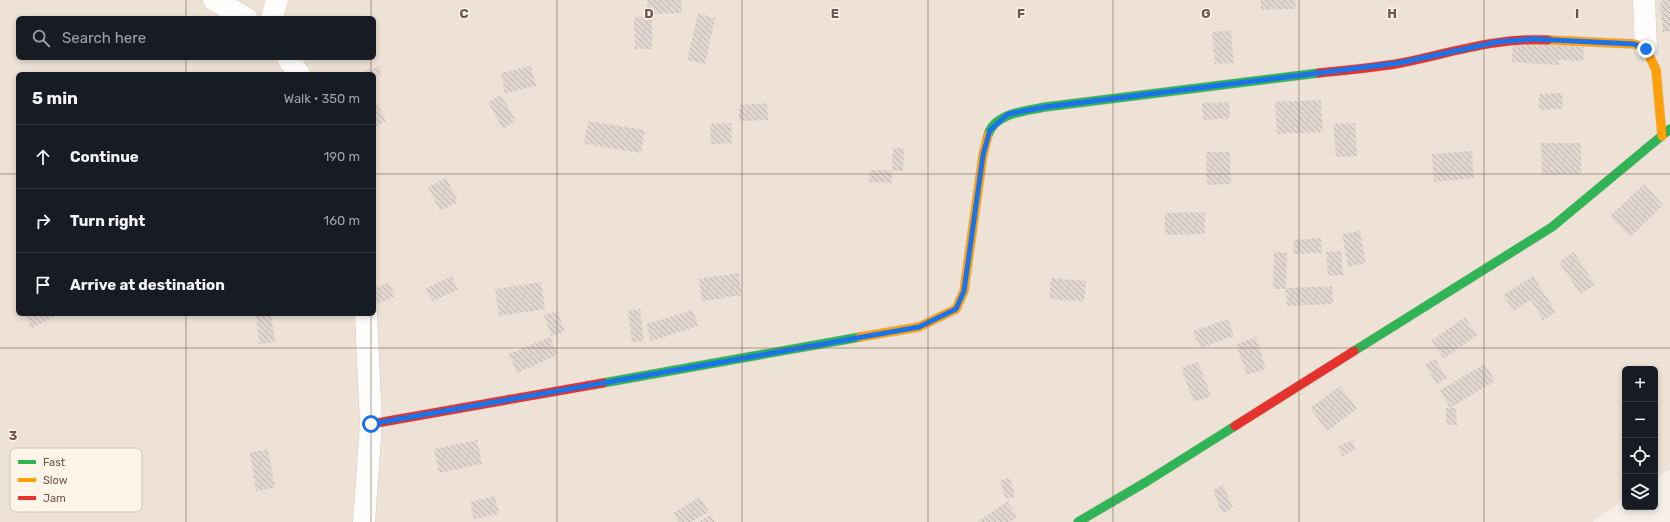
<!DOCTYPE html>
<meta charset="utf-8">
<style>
body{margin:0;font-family:Rubik,sans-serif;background:#20242c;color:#f1f3f6}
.controls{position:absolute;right:12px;bottom:12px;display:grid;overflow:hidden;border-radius:6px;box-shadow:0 2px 6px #0003}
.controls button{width:36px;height:36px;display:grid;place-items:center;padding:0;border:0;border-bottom:1px solid #363941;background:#171b24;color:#f1f3f6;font:20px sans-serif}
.stop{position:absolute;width:12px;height:12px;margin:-9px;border:3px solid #1a73e8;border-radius:50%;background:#fff}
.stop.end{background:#1a73e8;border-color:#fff;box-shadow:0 1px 4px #0008}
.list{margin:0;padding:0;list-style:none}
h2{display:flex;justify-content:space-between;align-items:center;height:52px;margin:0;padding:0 16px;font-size:17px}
h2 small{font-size:13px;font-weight:400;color:#9ea1a6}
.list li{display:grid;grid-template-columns:26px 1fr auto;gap:12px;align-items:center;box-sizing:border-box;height:64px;padding:0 16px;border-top:1px solid #363941}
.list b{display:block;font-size:15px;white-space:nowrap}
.list em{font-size:13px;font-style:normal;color:#9ea1a6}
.icon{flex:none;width:22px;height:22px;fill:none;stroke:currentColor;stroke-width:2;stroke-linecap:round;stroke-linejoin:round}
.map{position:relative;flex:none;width:1670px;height:522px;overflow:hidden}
.search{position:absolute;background:#171b24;box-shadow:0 2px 6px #0003;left:16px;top:16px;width:360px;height:44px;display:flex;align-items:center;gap:10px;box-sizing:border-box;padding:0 14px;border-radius:6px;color:#9ea1a6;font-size:15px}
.panel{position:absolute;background:#171b24;box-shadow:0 2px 6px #0003;left:16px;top:72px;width:360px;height:244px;border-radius:6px}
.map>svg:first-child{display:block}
</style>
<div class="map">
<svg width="1670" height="522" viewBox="0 0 1670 522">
<defs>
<pattern id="building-back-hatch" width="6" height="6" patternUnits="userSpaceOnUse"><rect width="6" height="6" fill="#e1d7d0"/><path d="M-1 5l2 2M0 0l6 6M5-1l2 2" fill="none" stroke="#bbb1ab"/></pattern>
</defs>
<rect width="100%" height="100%" fill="#f5efe8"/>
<!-- residential -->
<path fill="#eee1d5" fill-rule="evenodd" d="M0,0H1670V469L1655,479V369H1625V499L1592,522H0ZM18,18H374V58H18ZM18,74H374V314H18Z"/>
<!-- building -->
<g fill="url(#building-back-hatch)">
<path d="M647,0H681L682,13L648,14Z"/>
<path d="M1261,0H1295L1296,9L1261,10Z"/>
<path d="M1670,0V31L1663,32L1660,1Z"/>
<path d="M698,14L715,18L705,64L687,60Z"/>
<path d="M652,16V49H635L634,17Z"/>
<path d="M1231,30L1234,63L1215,64L1212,32Z"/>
<path d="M1513,43L1584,47L1583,61L1559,60V65L1512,62Z"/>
<path d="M379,66L382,74L374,78V74H363L362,72Z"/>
<path d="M531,66L536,86L505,93L501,73Z"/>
<path d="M1562,93L1563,109L1539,110V94Z"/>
<path d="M501,95L516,121L503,129L488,102Z"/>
<path d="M374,98L386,121L374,127Z"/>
<path d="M1321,100L1323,132L1277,134L1275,102Z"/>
<path d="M1229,102L1230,118L1203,120L1202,103Z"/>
<path d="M767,103L768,120L739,121V105Z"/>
<path d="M588,121L645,130L641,153L584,144Z"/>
<path d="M731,123L732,143L711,144L710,124Z"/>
<path d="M1355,123L1357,156L1336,157L1333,124Z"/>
<path d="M1541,143H1581V174L1542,175Z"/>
<path d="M893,148H904L903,171L892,170Z"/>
<path d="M1472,151L1474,178L1434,182L1432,154Z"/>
<path d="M1206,152H1230L1231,184L1207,185Z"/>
<path d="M870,170L892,171V183L869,182Z"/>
<path d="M446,178L458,202L440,211L428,187Z"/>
<path d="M1644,184L1663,205L1630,237L1610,216Z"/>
<path d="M1205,212V234L1165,235V213Z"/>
<path d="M1360,231L1366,263L1348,267L1342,234Z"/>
<path d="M1321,238L1322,253L1294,254L1293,240Z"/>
<path d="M1341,251L1343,275L1328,276L1326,252Z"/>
<path d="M1274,252L1287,253L1286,289H1273Z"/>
<path d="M1574,252L1595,285L1580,294L1559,262Z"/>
<path d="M738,273L742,295L702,301L699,279Z"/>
<path d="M452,276L458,290L432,301L426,288Z"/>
<path d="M1533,276L1556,312L1543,320L1531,300L1514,311L1503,295Z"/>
<path d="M1051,278L1086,281L1084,301L1049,299Z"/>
<path d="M389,282L395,296L375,305L374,289Z"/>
<path d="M541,282L545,309L499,316L495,289Z"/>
<path d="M1332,286L1333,304L1287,306L1286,288Z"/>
<path d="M640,309L644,341L632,342L628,311Z"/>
<path d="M693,310L698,326L651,341L646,324Z"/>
<path d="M558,311L565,332L551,336L544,315Z"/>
<path d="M25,314H60L32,328Z"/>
<path d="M256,314H271L275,342L259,344Z"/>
<path d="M1465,317L1477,335L1444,359L1431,341Z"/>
<path d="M1228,319L1234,336L1200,348L1193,331Z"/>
<path d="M550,337L558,355L517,373L509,354Z"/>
<path d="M1256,337L1266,369L1247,375L1236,344Z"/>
<path d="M1435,359L1447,378L1437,384L1425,365Z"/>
<path d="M1198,362L1211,396L1194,402L1181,368Z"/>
<path d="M1485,364L1495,381L1450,408L1440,390Z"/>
<path d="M1340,386L1357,409L1327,431L1310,408Z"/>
<path d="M1446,408H1456L1457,425H1446Z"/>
<path d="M477,440L482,464L439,473L434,449Z"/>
<path d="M1352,440L1356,449L1343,456L1338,447Z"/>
<path d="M268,450L275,488L256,491L250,452Z"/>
<path d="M1010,478L1015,497L1006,499L1000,480Z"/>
<path d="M1223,485L1233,508L1222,513L1213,490Z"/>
<path d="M495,496L499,514L474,519L470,502Z"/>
<path d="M700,497L709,512L691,522H678L673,513Z"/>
<path d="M1007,502L1018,517L1009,522H977Z"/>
<path d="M710,515L715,522H699Z"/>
</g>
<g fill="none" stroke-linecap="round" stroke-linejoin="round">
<!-- street casing -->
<g stroke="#d4ccc6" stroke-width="23">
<g id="street">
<path d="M214,0L246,18"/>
<path d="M1644,0L1646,49"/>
<path d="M272,18L277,0"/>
<path d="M288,58L299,74"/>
<path d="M364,522L371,424L366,314"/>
</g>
</g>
<!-- fast casing -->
<g stroke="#d4cbc4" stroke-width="10">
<g id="fast">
<path d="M988,135C994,113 1026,111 1045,107L1319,73"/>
<path d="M1354,351L1552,227L1670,129"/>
<path d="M603,383L860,337"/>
<path d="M1078,522L1146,482L1235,426"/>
</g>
</g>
<!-- slow casing -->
<g stroke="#d4cbc4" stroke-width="10">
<g id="slow">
<path d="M1548,40L1635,44L1646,49L1656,70L1662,136"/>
<path d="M860,337L919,327L956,309L964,291L983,155L988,135"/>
</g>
</g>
<!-- jam casing -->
<g stroke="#d4cbc4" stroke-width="10">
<g id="jam">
<path d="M1319,73C1346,70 1374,68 1401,63C1450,53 1498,37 1548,40"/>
<path d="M371,424L603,383"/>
<path d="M1235,426L1354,351"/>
</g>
</g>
<!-- street -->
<use href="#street" stroke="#fefdfc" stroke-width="22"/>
<!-- fast -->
<use href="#fast" stroke="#30b455" stroke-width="9"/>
<!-- slow -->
<use href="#slow" stroke="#ff9f0a" stroke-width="9"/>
<!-- jam -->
<use href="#jam" stroke="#e5322d" stroke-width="9"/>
</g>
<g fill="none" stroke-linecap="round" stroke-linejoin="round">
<!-- route -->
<path stroke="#1a73e8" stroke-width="5" d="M371,424L919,327L956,309L964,291L983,155L990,130L1008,114L1045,107L1399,63L1497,42L1533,39L1634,44L1646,49"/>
</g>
<!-- grid -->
<path fill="none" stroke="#71564a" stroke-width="1" stroke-opacity="0.55" d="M186,0V18M371,0V18M557,0V522M742,0V522M928,0V522M1113,0V522M1299,0V522M1484,0V522M186,58V74M371,58V74M0,174H18M374,174H1670M186,314V522M371,314V522M0,348H1670"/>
<!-- legend -->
<rect x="10" y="448" width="132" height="64" rx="6" fill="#fef4e8" stroke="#d4c5b9" stroke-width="1"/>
<rect x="18" y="460" width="18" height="4" fill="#30b455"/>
<rect x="18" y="478" width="18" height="4" fill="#ff9f0a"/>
<rect x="18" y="496" width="18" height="4" fill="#e5322d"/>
<g font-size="11" fill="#71564a">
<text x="43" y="466">Fast</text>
<text x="43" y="484">Slow</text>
<text x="43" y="502">Jam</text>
</g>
<g font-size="13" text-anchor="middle" font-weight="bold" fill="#71564a" stroke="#fef4e8" stroke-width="3" stroke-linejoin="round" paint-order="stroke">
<text x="464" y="18">C</text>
<text x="649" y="18">D</text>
<text x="835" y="18">E</text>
<text x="1021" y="18">F</text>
<text x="1206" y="18">G</text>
<text x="1392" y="18">H</text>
<text x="1577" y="18">I</text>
<text x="13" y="440">3</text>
</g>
</svg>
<div class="controls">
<button>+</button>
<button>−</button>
<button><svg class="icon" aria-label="locate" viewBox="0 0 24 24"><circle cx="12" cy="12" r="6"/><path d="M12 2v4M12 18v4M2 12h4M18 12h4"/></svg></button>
<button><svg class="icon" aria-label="layers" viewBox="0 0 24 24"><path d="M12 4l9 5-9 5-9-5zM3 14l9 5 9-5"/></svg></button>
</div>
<div class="stop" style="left:371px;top:424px"></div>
<div class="stop end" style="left:1646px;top:49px"></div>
<div class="search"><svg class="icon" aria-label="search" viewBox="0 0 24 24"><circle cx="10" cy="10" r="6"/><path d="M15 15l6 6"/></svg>Search here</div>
<section class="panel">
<h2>5 min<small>Walk · 350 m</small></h2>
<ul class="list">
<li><svg class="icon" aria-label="ahead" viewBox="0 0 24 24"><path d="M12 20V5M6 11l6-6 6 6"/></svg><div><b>Continue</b></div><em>190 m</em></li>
<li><svg class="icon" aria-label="right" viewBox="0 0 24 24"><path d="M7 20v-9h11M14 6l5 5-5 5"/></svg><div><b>Turn right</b></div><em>160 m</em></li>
<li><svg class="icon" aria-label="arrive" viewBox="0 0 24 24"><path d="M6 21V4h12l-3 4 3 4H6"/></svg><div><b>Arrive at destination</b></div></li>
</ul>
</section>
</div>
